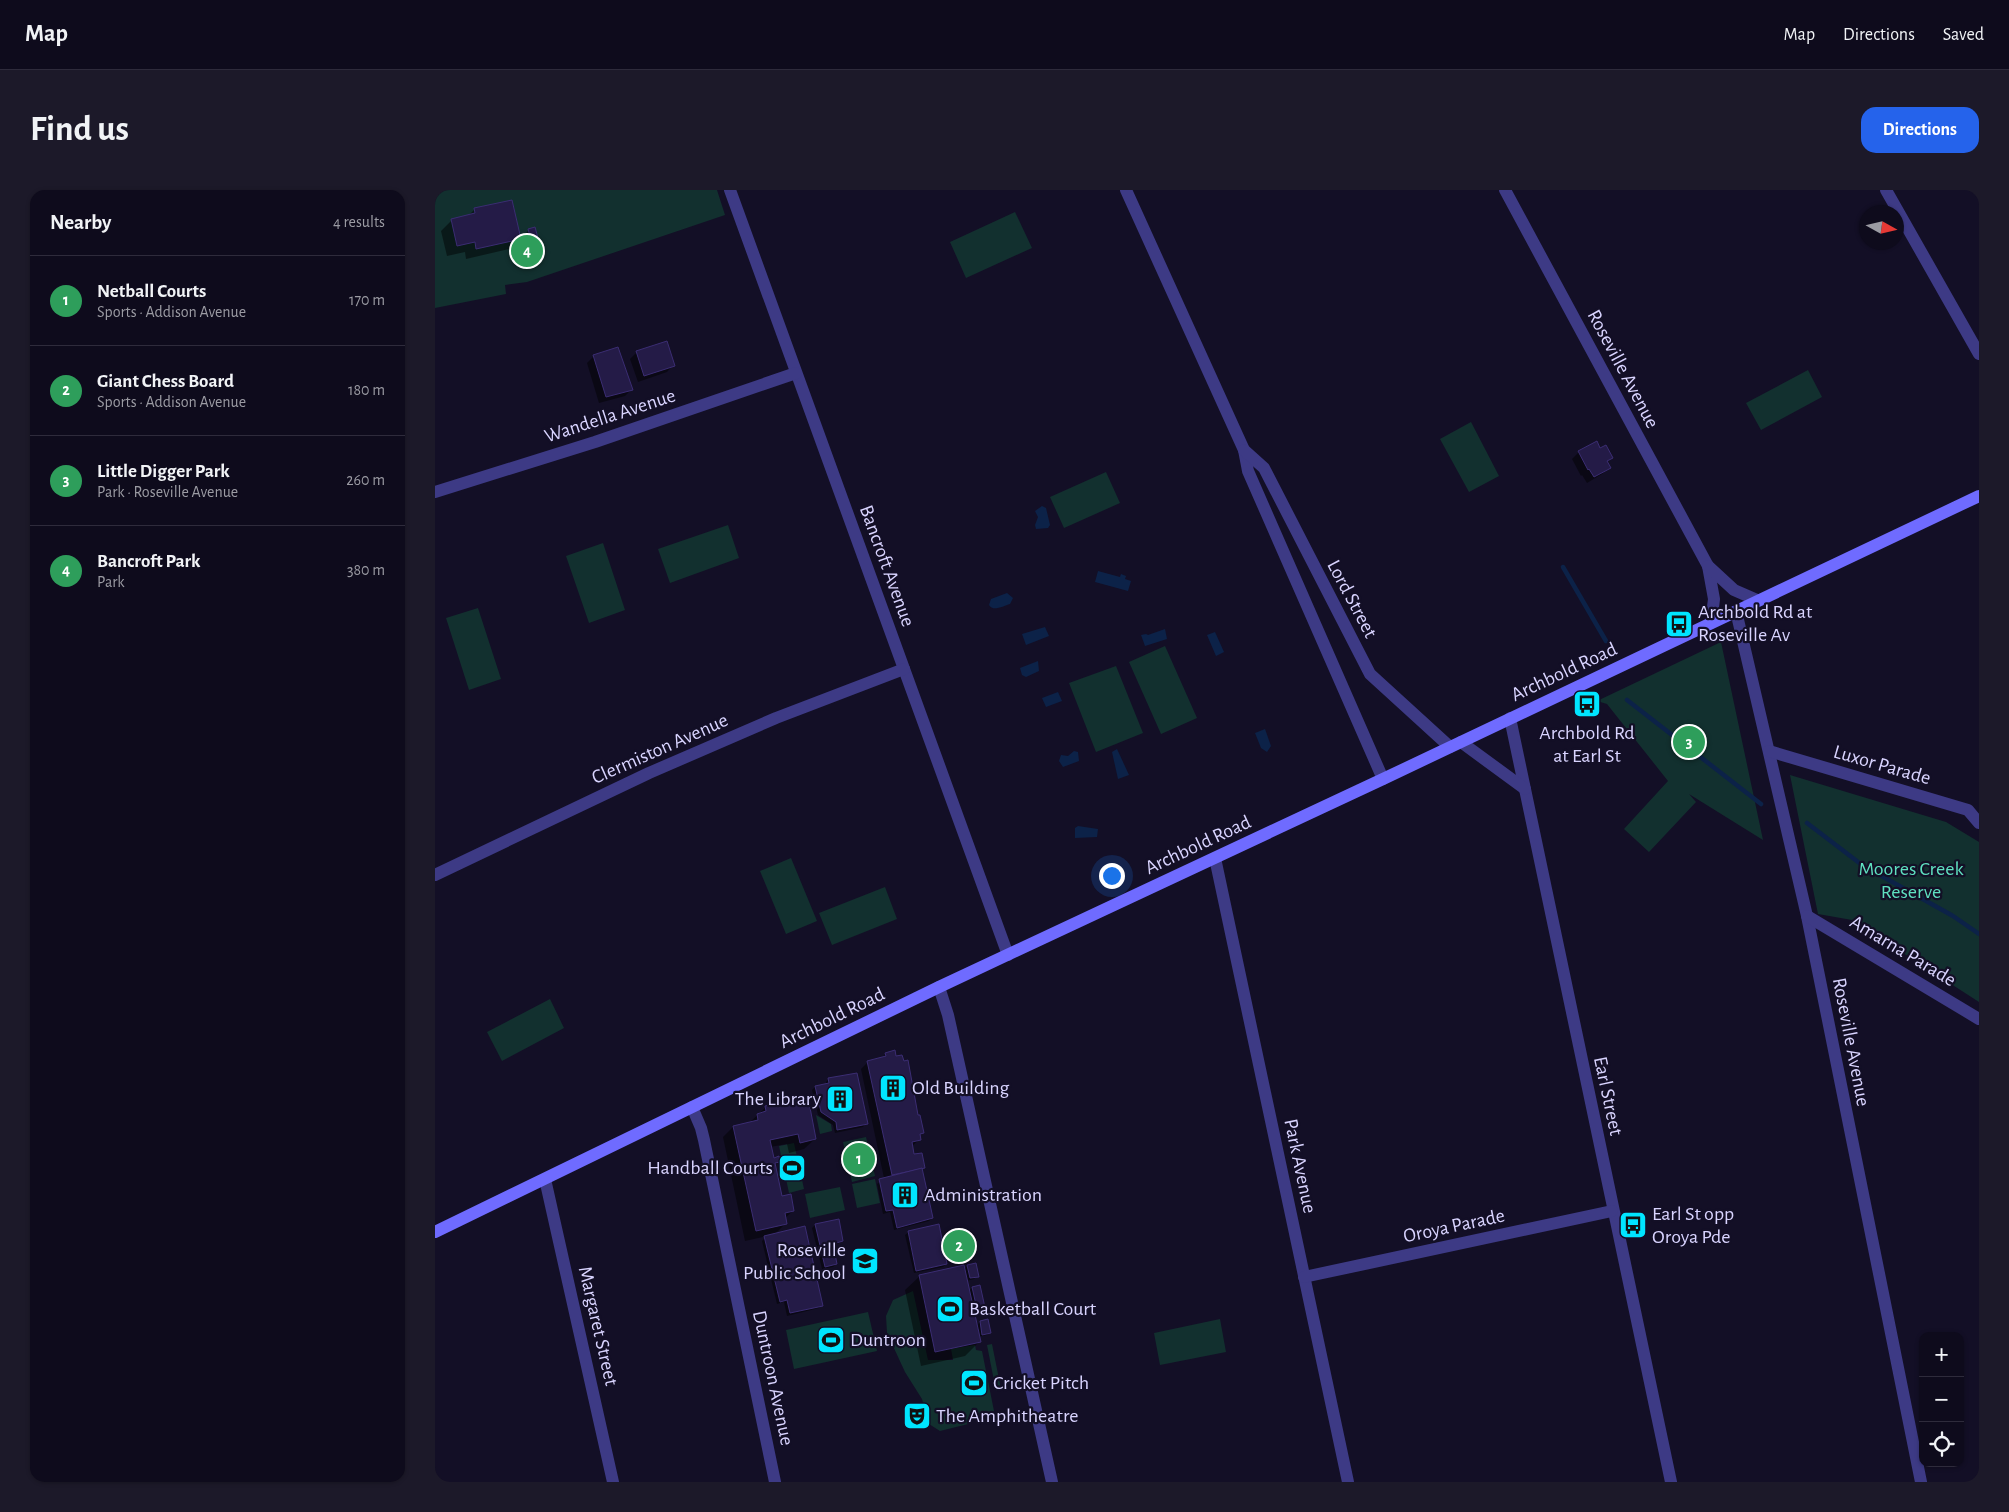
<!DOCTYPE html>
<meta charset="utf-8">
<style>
body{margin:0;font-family:"Alegreya Sans",sans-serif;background:#1c1929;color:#f1f3f6}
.controls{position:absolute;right:15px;bottom:15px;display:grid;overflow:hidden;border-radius:10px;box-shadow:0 1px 4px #0004}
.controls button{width:45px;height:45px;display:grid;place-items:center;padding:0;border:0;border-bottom:1px solid #2e2b3b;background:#0e0b1c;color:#f1f3f6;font:25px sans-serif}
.compass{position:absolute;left:1424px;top:15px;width:45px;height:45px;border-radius:50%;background:#0e0b1c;box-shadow:0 1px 4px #0004;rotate:98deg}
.you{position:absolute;left:676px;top:685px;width:18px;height:18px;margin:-12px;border:4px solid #fff;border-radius:50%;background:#1a73e8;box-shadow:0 0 0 8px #1a73e833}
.badge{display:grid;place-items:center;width:32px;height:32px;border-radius:50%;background:#2563eb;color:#fff;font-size:16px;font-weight:700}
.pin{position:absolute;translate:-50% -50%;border:2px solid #fff;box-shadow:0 1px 5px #0006}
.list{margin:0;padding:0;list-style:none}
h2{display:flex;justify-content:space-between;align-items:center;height:65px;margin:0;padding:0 20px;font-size:21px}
h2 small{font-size:16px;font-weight:400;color:#9b9ba3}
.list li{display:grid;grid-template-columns:32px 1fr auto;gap:15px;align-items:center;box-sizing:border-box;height:90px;padding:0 20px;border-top:1px solid #2e2b3b}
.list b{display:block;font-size:19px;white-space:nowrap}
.list p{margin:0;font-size:16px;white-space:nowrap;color:#9b9ba3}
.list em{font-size:16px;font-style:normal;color:#9b9ba3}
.icon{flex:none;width:28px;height:28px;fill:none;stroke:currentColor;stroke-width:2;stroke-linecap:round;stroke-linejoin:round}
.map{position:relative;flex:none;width:1544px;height:1292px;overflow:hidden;border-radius:15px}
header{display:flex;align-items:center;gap:30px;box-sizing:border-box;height:70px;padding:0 25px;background:#0e0b1c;border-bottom:1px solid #2e2b3b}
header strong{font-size:24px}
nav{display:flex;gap:28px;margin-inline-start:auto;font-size:18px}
.intro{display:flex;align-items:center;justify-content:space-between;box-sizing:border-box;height:120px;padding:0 30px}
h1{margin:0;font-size:35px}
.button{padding:12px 22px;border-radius:15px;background:#2563eb;color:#fff;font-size:18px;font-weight:700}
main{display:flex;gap:30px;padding:0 30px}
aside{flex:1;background:#0e0b1c;border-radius:15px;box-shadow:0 1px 4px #0004}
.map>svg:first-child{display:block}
</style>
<header>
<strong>Map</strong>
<nav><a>Map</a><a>Directions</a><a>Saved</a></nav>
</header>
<div class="intro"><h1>Find us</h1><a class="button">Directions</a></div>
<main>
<aside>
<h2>Nearby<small>4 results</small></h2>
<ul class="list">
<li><span class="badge" style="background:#2e9e5b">1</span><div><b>Netball Courts</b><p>Sports · Addison Avenue</p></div><em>170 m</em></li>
<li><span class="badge" style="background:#2e9e5b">2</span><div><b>Giant Chess Board</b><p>Sports · Addison Avenue</p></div><em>180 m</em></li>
<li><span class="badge" style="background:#2e9e5b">3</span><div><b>Little Digger Park</b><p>Park · Roseville Avenue</p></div><em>260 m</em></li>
<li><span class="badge" style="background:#2e9e5b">4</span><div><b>Bancroft Park</b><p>Park</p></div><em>380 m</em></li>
</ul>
</aside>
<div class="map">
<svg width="1544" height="1292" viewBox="0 0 1544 1292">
<rect width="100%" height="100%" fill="#130f26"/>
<!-- green -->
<g fill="#12302f">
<path d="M0,0H282L290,25L92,92L70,95L71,104L0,118Z"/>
<path d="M580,22L597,58L531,88L515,52Z"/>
<path d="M1373,180L1387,207L1326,240L1311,213Z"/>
<path d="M1036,232L1064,286L1034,302L1005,249Z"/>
<path d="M671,282L685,313L629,338L615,307Z"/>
<path d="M293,335L304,368L235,393L223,359Z"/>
<path d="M168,353L190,420L154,433L131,366Z"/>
<path d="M43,418L66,489L34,500L11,428Z"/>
<path d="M1286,452L1328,650L1254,604L1261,612L1214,662L1189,639L1233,591L1172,514L1162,511Z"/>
<path d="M730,456L762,528L726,544L694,472Z"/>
<path d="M681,476L708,543L661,562L634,493Z"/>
<path d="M1355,585L1511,632L1544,652V812L1417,730L1383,724Z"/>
<path d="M356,668L382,731L351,744L325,681Z"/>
<path d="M450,697L462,729L397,755L384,723Z"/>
<path d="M115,809L129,838L67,871L52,842Z"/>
<path d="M381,925L396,934L397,941L385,944Z"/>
<path d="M431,947L440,986L417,992L408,952Z"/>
<path d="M359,953L369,999L354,1003L344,956Z"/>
<path d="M440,989L445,1013L422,1018L417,994Z"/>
<path d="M405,997L410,1020L375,1028L370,1004Z"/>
<path d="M533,1042L537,1066L516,1072L510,1046Z"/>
<path d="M478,1101L493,1170H518L516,1159L540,1155L541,1160L547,1161L560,1226L533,1231V1234L505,1241L494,1234L487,1209L470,1182L452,1143L451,1126L458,1110Z"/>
<path d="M433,1122L442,1161L359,1179L351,1140Z"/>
<path d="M785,1129L791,1162L725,1175L719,1143Z"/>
<path d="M557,1154L566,1199L561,1201L552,1155Z"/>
</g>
<!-- water -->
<g fill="#0c2248">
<path d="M607,316L611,318L615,335L613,338L601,339L600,335L603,327L600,321Z"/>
<path d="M663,381L685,387L686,384L691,386L690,389L696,391L693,401L660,392Z"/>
<path d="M572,403L578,408L575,414C568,416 558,422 554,415L556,409Z"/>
<path d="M610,437L614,446L591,455L587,444Z"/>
<path d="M730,439L732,449L710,456L706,445L711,444L713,445Z"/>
<path d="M780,442L789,462L781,466L772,445Z"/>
<path d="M603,471L604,481L591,487L587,485L585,478Z"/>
<path d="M623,502L627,511L611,517L607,508Z"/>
<path d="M830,539L836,556L832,562L826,558L820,543Z"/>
<path d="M682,559L694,585L683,589L677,562Z"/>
<path d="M639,561L643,562L644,571L628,577L624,571L626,565L633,566Z"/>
<path d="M643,636L663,639L662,647L640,648V638Z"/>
</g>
<!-- shadow -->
<g fill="#0007">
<path d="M40,19L85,49L74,59L31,69L30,62L12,66L6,41L17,30L32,27Z"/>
<path d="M94,40L101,47L93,52L91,43Z"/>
<path d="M202,162L238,175L232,182L203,192L195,169Z"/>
<path d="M159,166L197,199L190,206L164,213L152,173Z"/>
<path d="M1165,259L1176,267L1171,272L1174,277L1167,284L1152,293L1147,285L1146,286L1137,269L1144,262Z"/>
<path d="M451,864L482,927L487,942L484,946L485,949L476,957L478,966L488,978L486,979L497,1028L494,1031L459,1040L455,1022L448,1024L442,994L449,988L426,879L433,872L445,869Z"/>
<path d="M394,889L431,933L428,937L400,943L398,935L383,925L377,900L380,897L391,895V892Z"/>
<path d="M331,917L380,949L369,959L354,963L352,954L335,957L338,969L344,972L339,976L346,1008L358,1021L350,1028L351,1033L339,1045L387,1115L384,1118L352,1126L349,1112L342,1114L327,1051L332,1046L310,1051L288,947L298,937L314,933Z"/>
<path d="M380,1035L407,1051L403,1054L397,1055L401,1074L398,1077L387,1079L377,1038Z"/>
<path d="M474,1042L511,1074L508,1077L479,1083L470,1045Z"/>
<path d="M533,1076L542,1086L539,1089L531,1091L534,1101L537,1098L550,1121L547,1124L539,1126L541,1136L545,1132L555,1142L552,1145L543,1147L544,1152L530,1166L486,1176L470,1100L485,1086L529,1079Z"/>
</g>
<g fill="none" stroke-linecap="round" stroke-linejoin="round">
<!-- stream -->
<g stroke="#0c2248" stroke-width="4.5">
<path d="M1128,377L1171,451"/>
<path d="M1192,510L1326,614"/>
<path d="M1372,633L1427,675L1518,726L1544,744"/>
</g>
</g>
<!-- building -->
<g fill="#241b47" stroke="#3b2d73">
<path d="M77,10L86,49L41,59L40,52L22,56L16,29L40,23L39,18Z"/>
<path d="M100,37L103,48L96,50L93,39Z"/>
<path d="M232,151L240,176L209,186L201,161Z"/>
<path d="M183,157L198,200L171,207L158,165Z"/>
<path d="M1162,251L1165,258L1171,255L1178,268L1172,271L1176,278L1159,287L1154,279L1153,280L1143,261Z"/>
<path d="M460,860L461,866L467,865L469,871L473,870L483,925H485L489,943L485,944L486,950L477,952L479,964L487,963L490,978L457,985L432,871L451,866L450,863Z"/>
<path d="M422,883L433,934L402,940L401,932L386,922L380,896L394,893L393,888Z"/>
<path d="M373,907L381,949L365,953L363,944L335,950L339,968L344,966L345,972L340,973L347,1006L356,1004L359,1021L350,1023L352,1034L321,1041L298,936L323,930L322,924L331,921L330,916Z"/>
<path d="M487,978L498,1028L462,1038L458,1020L451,1021L444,989Z"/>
<path d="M404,1029L408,1051L398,1054L402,1074L390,1077L380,1034Z"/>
<path d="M504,1034L512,1074L481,1081L473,1041Z"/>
<path d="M370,1036L388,1116L355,1123L352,1110L345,1112L329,1046Z"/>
<path d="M541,1073L544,1087L535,1088L532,1075Z"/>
<path d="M529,1075L546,1152L500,1162L484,1085Z"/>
<path d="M545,1095L551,1122L543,1124L537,1097Z"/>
<path d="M553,1129L556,1143L547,1145L545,1131Z"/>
</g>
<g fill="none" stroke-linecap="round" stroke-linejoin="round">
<!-- minor -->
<g stroke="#3d3a85" stroke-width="12">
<path d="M295,0L573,765"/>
<path d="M691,0L809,260L813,281L948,589"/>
<path d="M1070,0L1273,376L1279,409L1276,433"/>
<path d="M1451,0L1544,164"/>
<path d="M809,260L829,278L935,484L1015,557"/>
<path d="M0,302L160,252L361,183"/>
<path d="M1273,376L1299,400L1322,410"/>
<path d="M1301,421L1372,726L1486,1292"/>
<path d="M1075,528L1236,1292"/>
<path d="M1026,552L1090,599"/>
<path d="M1334,561L1533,620L1544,633"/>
<path d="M780,668L913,1292"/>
<path d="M0,685L214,583L341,528L469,479"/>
<path d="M1372,726L1544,829"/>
<path d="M504,797L513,825L617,1292"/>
<path d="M257,917L266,938L269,950L340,1292"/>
<path d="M110,989L178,1292"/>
<path d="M869,1087L1177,1021"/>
</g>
<!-- secondary -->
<path stroke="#6f6bff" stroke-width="12" d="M0,1042L504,797L948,589L1544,306"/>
</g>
<!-- icons -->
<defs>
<g id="bus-square" transform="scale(1.4375)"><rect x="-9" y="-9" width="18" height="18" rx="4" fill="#00e5ff" stroke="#130f26"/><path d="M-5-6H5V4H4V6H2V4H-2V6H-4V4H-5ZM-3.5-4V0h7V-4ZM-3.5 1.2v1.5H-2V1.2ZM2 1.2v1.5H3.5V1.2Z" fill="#111"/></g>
<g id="building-square" transform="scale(1.4375)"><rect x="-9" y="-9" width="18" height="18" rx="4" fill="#00e5ff" stroke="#130f26"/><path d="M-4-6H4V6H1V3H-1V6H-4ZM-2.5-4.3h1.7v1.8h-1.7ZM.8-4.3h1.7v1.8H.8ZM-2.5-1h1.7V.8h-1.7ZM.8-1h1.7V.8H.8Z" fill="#111"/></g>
<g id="stadium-square" transform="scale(1.4375)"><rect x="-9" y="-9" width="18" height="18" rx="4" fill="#00e5ff" stroke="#130f26"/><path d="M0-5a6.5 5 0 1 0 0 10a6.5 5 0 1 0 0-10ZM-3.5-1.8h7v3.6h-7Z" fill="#111"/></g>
<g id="school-square" transform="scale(1.4375)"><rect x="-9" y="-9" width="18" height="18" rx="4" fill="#00e5ff" stroke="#130f26"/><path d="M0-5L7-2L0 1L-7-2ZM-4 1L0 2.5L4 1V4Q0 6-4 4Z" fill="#111"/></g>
<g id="theatre-square" transform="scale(1.4375)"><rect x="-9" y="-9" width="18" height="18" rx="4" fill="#00e5ff" stroke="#130f26"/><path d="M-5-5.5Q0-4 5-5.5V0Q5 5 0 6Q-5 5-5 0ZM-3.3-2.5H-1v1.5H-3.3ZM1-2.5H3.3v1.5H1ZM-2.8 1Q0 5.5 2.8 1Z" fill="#111"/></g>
</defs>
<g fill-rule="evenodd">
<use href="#bus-square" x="1244" y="434"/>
<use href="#bus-square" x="1152" y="514"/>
<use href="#building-square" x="458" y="898"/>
<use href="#building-square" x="405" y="909"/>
<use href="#stadium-square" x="357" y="978"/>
<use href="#building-square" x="470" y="1005"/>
<use href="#bus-square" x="1198" y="1035"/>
<use href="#school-square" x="430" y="1071"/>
<use href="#stadium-square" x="515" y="1119"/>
<use href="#stadium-square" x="396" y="1150"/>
<use href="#stadium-square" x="539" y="1193"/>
<use href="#theatre-square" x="482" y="1226"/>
</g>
<g text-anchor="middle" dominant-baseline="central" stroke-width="4.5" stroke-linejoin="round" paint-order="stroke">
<!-- street labels -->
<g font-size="20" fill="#d9d4ff" stroke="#130f26">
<text transform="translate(1188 179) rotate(62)">Roseville Avenue</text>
<text transform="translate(175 226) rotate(-18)">Wandella Avenue</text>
<text transform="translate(452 376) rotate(70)">Bancroft Avenue</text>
<text transform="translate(917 409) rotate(62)">Lord Street</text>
<text transform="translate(1129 482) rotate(-25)">Archbold Road</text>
<text transform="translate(225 559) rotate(-24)">Clermiston Avenue</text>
<text transform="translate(1447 575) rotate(16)">Luxor Parade</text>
<text transform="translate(763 655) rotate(-25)">Archbold Road</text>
<text transform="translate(1468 761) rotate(31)">Amarna Parade</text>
<text transform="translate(397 828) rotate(-26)">Archbold Road</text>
<text transform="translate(1416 852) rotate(79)">Roseville Avenue</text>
<text transform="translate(1173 906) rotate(78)">Earl Street</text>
<text transform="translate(865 976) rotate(78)">Park Avenue</text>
<text transform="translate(1019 1036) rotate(-12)">Oroya Parade</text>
<text transform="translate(163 1136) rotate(77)">Margaret Street</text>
<text transform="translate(338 1188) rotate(78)">Duntroon Avenue</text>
</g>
<!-- poi labels -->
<g font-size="20" fill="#d9d4ff" stroke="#130f26" text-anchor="start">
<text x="1263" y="422">Archbold Rd at<tspan x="1263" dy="23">Roseville Av</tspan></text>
<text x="1152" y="543" text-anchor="middle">Archbold Rd<tspan x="1152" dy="23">at Earl St</tspan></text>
<text x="477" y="898">Old Building</text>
<text x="386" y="909" text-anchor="end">The Library</text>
<text x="338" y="978" text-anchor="end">Handball Courts</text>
<text x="489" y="1005">Administration</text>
<text x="1217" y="1024">Earl St opp<tspan x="1217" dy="23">Oroya Pde</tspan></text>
<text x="411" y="1060" text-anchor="end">Roseville<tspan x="411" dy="23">Public School</tspan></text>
<text x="534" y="1119">Basketball Court</text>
<text x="415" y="1150">Duntroon</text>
<text x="558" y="1193">Cricket Pitch</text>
<text x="501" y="1226">The Amphitheatre</text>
</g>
<!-- park labels -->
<g font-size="20" fill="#5fe0c0" stroke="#130f26">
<text x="1476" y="679">Moores Creek<tspan x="1476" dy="23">Reserve</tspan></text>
</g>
</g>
</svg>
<div class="controls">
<button>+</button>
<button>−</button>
<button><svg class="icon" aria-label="locate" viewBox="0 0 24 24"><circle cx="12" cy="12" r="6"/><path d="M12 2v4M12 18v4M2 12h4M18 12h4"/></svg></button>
</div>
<svg class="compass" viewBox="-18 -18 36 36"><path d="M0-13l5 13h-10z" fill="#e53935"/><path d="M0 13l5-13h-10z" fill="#9b9ba3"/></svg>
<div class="you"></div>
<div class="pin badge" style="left:424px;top:969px;background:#2e9e5b">1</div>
<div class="pin badge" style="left:524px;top:1056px;background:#2e9e5b">2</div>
<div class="pin badge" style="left:1254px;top:552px;background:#2e9e5b">3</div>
<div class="pin badge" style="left:92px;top:61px;background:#2e9e5b">4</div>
</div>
</main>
